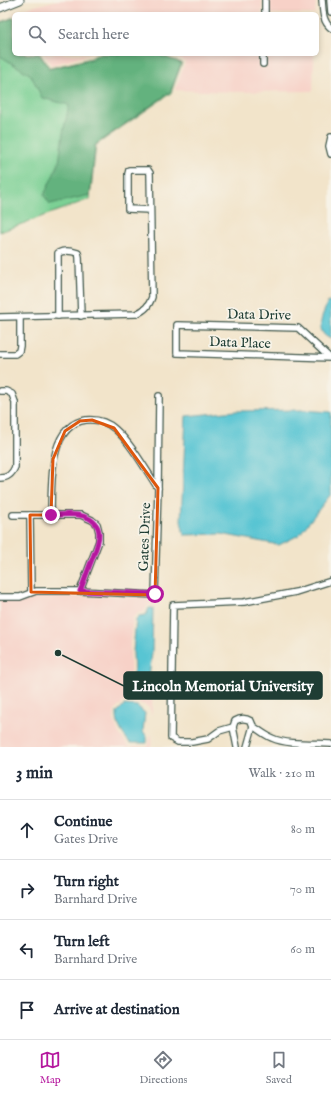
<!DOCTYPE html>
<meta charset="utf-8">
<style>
body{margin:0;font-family:"IM FELL English",serif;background:#f6f6f7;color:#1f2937}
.stop{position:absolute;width:12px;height:12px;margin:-9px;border:3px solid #b5179e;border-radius:50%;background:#fff}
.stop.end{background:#b5179e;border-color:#fff;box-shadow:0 1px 4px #0008}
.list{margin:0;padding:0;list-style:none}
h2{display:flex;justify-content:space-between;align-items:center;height:52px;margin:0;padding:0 16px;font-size:17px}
h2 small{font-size:13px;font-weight:400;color:#747a83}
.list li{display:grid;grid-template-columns:26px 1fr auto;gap:12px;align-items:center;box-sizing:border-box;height:60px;padding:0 16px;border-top:1px solid #e0e1e3}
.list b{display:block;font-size:15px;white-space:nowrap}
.list p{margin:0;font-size:13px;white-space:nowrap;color:#747a83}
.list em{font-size:13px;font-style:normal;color:#747a83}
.icon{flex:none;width:22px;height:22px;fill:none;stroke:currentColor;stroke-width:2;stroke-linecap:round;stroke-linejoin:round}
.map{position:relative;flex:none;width:331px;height:747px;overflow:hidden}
.search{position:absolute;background:#fff;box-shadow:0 2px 6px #0003;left:12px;right:12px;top:12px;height:44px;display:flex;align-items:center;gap:10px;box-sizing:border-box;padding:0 14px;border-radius:6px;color:#747a83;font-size:15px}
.sheet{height:292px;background:#fff}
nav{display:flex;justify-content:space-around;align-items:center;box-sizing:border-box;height:56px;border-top:1px solid #e0e1e3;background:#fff;font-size:11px;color:#747a83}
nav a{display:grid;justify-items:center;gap:2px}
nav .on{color:#b5179e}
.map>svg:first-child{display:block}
</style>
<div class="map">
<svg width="331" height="747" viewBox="0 0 331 747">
<rect width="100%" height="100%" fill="#f7f3e8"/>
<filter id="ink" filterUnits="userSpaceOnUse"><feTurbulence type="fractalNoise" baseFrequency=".025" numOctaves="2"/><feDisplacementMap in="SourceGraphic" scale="8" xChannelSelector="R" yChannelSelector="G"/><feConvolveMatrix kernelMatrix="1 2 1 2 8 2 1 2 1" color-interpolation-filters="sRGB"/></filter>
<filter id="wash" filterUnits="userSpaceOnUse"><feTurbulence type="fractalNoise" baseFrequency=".012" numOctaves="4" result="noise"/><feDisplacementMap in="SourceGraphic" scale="16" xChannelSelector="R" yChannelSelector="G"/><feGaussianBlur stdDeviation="0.9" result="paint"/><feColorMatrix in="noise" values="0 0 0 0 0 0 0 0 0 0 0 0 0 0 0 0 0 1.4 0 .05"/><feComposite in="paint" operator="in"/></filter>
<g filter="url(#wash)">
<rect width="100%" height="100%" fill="#f2e4ca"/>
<!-- built -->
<g fill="#f7d1c7">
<path d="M58,0H262V14H12L23,9Z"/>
<path d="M268,0H316L315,14H268Z"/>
<path d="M44,54H92L51,65Z"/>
<path d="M167,54H260L259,67L265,68L266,54H314L313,91L235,92L175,90L185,62L183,60Z"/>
<path d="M155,596V606L148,605L144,612L138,613L133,618L130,643L131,690L144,691L153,677L152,715L149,707L138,703L124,702L115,710L114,720L119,734L129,746H148L149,744L150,737L152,734L151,747H0V597Z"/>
</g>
<!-- green -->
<path fill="#7bd094" stroke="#4d8664" d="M14,17V54H40L50,68L91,58L97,54H157L182,63L171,93L96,145L90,199L0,232V22Z"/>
<!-- forest -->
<path fill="#64b27e" stroke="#427859" d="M14,18V54H39L49,69L93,59L99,54H156L181,63L170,92L95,145L90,195L50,204L44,195L59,163L63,133L69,105L42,98L31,75L0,56V23Z"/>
<!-- water -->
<g fill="#59c5d3" stroke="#3c8184">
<path d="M331,301V339C313,332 323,314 328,302Z"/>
<path d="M302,410L331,412V494L299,535L279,545L221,534L184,535L181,521L186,416L236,411Z"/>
<path d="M149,608H153L152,653L149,678L141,680L134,675L133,652L136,619L139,616L146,615Z"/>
<path d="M124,705L137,706L145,713L143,731L147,737V743H130C122,733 116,725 117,712Z"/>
</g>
</g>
<g filter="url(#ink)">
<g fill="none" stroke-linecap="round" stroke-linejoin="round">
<!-- street casing -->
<g stroke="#3f564a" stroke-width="8">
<g id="street">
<path d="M265,0V14"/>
<path d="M322,0C323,10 322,21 331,28"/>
<path d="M330,0L331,12"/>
<path d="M263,64V54"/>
<path d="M331,137L329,146L331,154"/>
<path d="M58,316V253C64,250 72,251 78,253L79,257L81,316"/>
<path d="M0,317L136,314C145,310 149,306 152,297L150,173L148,170H129L128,174V209L150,210"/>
<path d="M0,354H15L19,351L20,346V317"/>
<path d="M329,357L298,328L177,325V353L331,358"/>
<path d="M0,391H6L12,394L15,402V467C12,474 8,478 0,478"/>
<path d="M13,515H81L92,520L97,524L99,532V541L80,591"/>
<path d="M30,515L31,592"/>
<path d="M51,515C52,487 47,425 86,420C96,419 107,422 115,429C131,443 146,470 158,488"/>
<path d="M0,597H20L36,591H80L155,595L158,488L159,396"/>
<path d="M253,726C259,730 265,735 272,738C287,745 314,743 331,744"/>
<path d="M233,727L219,731L208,739L192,742H178L171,738L173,605L244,602L296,592L331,581"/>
<path d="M237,747L233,727L235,721C240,718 246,718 251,721L253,726L247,747"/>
</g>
</g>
<!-- secondary casing -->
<g stroke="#3f564a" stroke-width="9">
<path id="secondary" d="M0,8L20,0"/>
</g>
<!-- street -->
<use href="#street" stroke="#fff" stroke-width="5.5"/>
<!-- secondary -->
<use href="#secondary" stroke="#fff" stroke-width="7"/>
</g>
</g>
<g fill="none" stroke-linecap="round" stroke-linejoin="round" filter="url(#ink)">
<!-- route -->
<path stroke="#b5179e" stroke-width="5" d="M51,515C61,515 74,513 83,516C108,524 98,544 91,562C87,572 84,582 80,591L155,594"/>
</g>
<!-- marked area -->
<path fill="none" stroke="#de580e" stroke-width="3" stroke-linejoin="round" d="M92,420L114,428L158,488L155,595L31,592L30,515H51L53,459L65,431L80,421Z"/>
<g text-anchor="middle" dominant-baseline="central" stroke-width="3.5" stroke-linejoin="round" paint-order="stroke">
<!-- street labels -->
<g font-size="14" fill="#1f3d34" stroke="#f7f3e8">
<text transform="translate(259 315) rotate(1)">Data Drive</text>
<text transform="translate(240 343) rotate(2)">Data Place</text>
<text transform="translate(145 537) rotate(-88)">Gates Drive</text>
</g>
</g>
<!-- callouts -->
<path fill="none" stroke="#1f3d34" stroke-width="1.5" d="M58 653L124 686"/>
<circle fill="#1f3d34" stroke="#f7f3e8" stroke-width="1.5" cx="58" cy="653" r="4"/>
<rect fill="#1f3d34" stroke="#1f3d34" stroke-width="1.5" x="124" y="672" width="198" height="27" rx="4"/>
<g font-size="15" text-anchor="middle" font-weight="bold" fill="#fff">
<text x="223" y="691">Lincoln Memorial University</text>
</g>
</svg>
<div class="stop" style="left:155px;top:594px"></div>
<div class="stop end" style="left:51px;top:515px"></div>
<div class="search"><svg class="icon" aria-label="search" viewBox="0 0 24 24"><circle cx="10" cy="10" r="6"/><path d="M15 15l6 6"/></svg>Search here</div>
</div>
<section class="sheet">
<h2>3 min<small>Walk · 210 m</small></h2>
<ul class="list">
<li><svg class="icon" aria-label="ahead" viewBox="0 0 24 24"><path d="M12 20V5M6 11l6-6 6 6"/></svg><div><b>Continue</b><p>Gates Drive</p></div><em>80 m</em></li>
<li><svg class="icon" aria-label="right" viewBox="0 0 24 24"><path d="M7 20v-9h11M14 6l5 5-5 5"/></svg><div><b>Turn right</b><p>Barnhard Drive</p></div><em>70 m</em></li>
<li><svg class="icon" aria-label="left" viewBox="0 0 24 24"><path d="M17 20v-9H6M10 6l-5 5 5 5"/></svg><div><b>Turn left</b><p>Barnhard Drive</p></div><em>60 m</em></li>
<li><svg class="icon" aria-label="arrive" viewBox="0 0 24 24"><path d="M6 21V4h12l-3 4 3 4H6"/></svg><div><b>Arrive at destination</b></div></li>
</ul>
</section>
<nav>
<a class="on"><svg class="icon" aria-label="map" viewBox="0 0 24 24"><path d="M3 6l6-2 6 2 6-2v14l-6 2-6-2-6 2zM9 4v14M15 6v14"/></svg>Map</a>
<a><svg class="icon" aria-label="directions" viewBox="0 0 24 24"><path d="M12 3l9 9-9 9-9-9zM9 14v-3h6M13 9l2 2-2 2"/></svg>Directions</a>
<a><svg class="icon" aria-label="saved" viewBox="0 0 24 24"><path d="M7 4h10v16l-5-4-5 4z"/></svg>Saved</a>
</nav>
